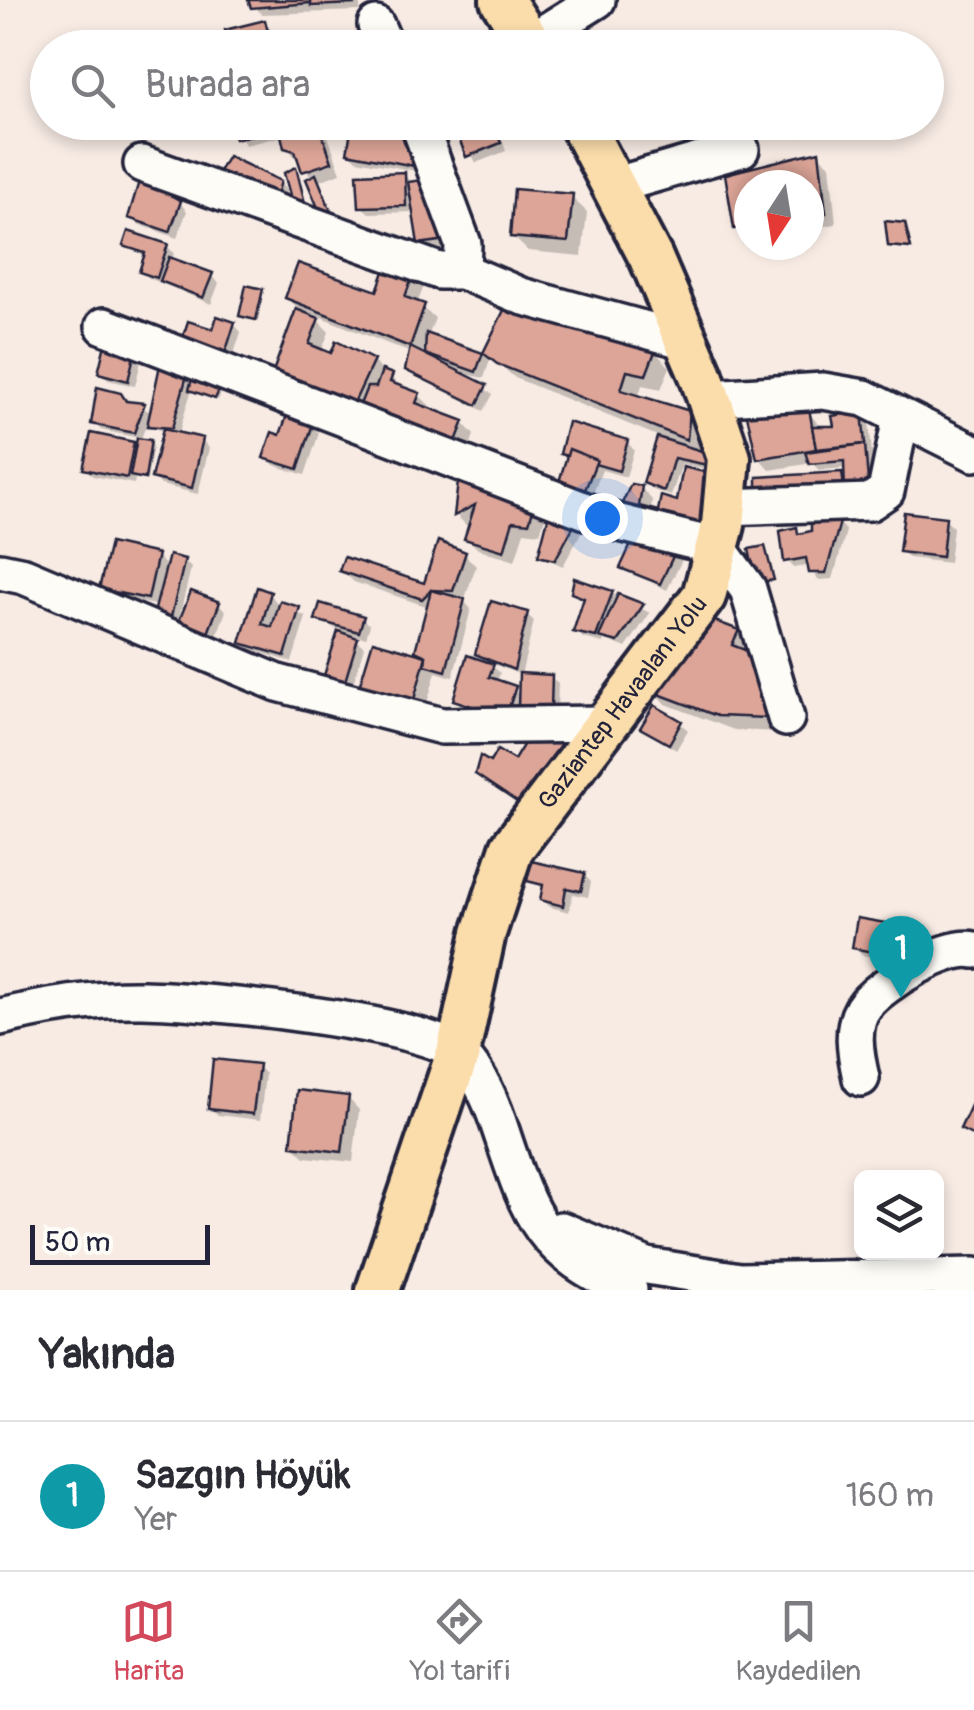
<!DOCTYPE html>
<html lang="tr">
<meta charset="utf-8">
<style>
body{margin:0;font-family:Pangolin,sans-serif;background:#f2f2f3;color:#2b2b33}
.controls{position:absolute;right:30px;bottom:30px;display:grid;overflow:hidden;border-radius:15px;box-shadow:0 5px 15px #0003}
.controls button{width:90px;height:90px;display:grid;place-items:center;padding:0;border:0;border-bottom:2px solid #e1e1e2;background:#fff;color:#2b2b33;font:50px sans-serif}
.compass{position:absolute;left:734px;top:170px;width:90px;height:90px;border-radius:50%;background:#fff;box-shadow:0 5px 15px #0003;rotate:192deg}
.scale{position:absolute;left:30px;bottom:25px;width:180px;box-sizing:border-box;padding-left:10px;border:5px solid #22223b;border-top:0;font-size:28px;line-height:35px;white-space:nowrap;color:#22223b;-webkit-text-stroke:8px #fdfcf7;paint-order:stroke}
.you{position:absolute;left:602px;top:518px;width:35px;height:35px;margin:-25px;border:8px solid #fff;border-radius:50%;background:#1a73e8;box-shadow:0 0 0 15px #1a73e833}
.badge{display:grid;place-items:center;width:65px;height:65px;border-radius:50%;background:#d1495b;color:#fff;font-size:32px;font-weight:700}
.pin{position:absolute;translate:-50% -82px;filter:drop-shadow(0 2px 5px #0008)}
.pin::after{content:'';position:absolute;top:52px;width:35px;height:30px;background:inherit;clip-path:polygon(0 0,100% 0,50% 100%)}
.list{margin:0;padding:0;list-style:none}
h2{display:flex;justify-content:space-between;align-items:center;height:130px;margin:0;padding:0 40px;font-size:42px}
h2 small{font-size:32px;font-weight:400;color:#7c7c81}
.list li{display:grid;grid-template-columns:65px 1fr auto;gap:30px;align-items:center;box-sizing:border-box;height:150px;padding:0 40px;border-top:2px solid #e1e1e2}
.list b{display:block;font-size:38px;white-space:nowrap}
.list p{margin:0;font-size:32px;white-space:nowrap;color:#7c7c81}
.list em{font-size:32px;font-style:normal;color:#7c7c81}
.icon{flex:none;width:55px;height:55px;fill:none;stroke:currentColor;stroke-width:2;stroke-linecap:round;stroke-linejoin:round}
.map{position:relative;flex:none;width:974px;height:1290px;overflow:hidden}
.search{position:absolute;background:#fff;box-shadow:0 5px 15px #0003;left:30px;right:30px;top:30px;height:110px;display:flex;align-items:center;gap:25px;box-sizing:border-box;padding:0 35px;border-radius:55px;color:#7c7c81;font-size:38px}
.sheet{height:280px;background:#fff}
nav{display:flex;justify-content:space-around;align-items:center;box-sizing:border-box;height:140px;border-top:2px solid #e1e1e2;background:#fff;font-size:28px;color:#7c7c81}
nav a{display:grid;justify-items:center;gap:5px}
nav .on{color:#d1495b}
.map>svg:first-child{display:block}
</style>
<div class="map">
<svg width="974" height="1290" viewBox="0 0 974 1290">
<rect width="100%" height="100%" fill="#f7ebe4"/>
<filter id="ink" filterUnits="userSpaceOnUse"><feTurbulence type="fractalNoise" baseFrequency=".01" numOctaves="2"/><feDisplacementMap in="SourceGraphic" scale="20" xChannelSelector="R" yChannelSelector="G"/><feConvolveMatrix kernelMatrix="1 2 1 2 8 2 1 2 1" color-interpolation-filters="sRGB"/></filter>
<g filter="url(#ink)">
<!-- shadow -->
<g fill="#0003" fill-rule="evenodd">
<path d="M251,0H360V11L261,14Z"/>
<path d="M264,23L276,34L279,48H234Z"/>
<path d="M234,122H323L341,173L319,181L333,214L326,216L313,179L286,146L284,136L245,145Z"/>
<path d="M456,122H496L506,151L476,163Z"/>
<path d="M787,122H819L823,132L797,138Z"/>
<path d="M418,139L421,172L357,160L349,152Z"/>
<path d="M818,154L830,165L836,224L809,228V185H749L748,239L736,227L728,176Z"/>
<path d="M404,175L411,182L452,246L428,251L420,243L415,212L369,213L361,206Z"/>
<path d="M280,183L287,191L281,211L225,184Z"/>
<path d="M571,197L587,212L582,256L528,251L512,236Z"/>
<path d="M180,203L187,211L177,238L138,224L131,217Z"/>
<path d="M126,245L167,246L174,253L172,261L211,276L219,283L211,304L149,278L142,271L147,256Z"/>
<path d="M412,275L424,286L417,304L435,318L428,337L484,356L511,303L655,352L670,367L661,389L642,385L638,398L688,414L704,429L702,453L713,470L682,464L671,496L653,490L645,482L660,437L515,378L491,357L484,378L456,372L493,394L484,411L415,376L408,369L411,353L311,313L329,332L321,352L373,362L403,388L419,395L430,406L429,411L463,423L474,435L465,459L273,377L299,309L288,298L378,294ZM427,340H428V358L422,355Z"/>
<path d="M262,291L258,322L244,319L242,316Z"/>
<path d="M234,324L241,332L231,363L191,350Z"/>
<path d="M109,339L143,353L135,386L108,380L101,373Z"/>
<path d="M187,374L194,382L224,387L218,400L192,389L178,435L202,440L209,448L198,494L161,485L154,477L165,433L147,423L140,441L153,445L147,480L135,478L134,484L93,476L86,469L133,444L138,449L139,438L101,430L94,423L120,395L152,413Z"/>
<path d="M808,411L821,428L837,429L861,414L869,421L876,499L767,506L841,475L847,481V468L819,470L812,463L770,470L759,458Z"/>
<path d="M311,426L319,433L305,475L274,465L266,457L282,438Z"/>
<path d="M627,442L634,450L626,477L602,470L592,496L569,489L562,482L569,458L563,453Z"/>
<path d="M685,470L702,474L714,486L718,524L709,543L633,523L621,512L632,487L641,488L652,500L651,512L660,514L663,499L679,504Z"/>
<path d="M461,477L533,505L545,517L540,533L524,531L515,561L478,549L467,538L472,523L467,526L456,515Z"/>
<path d="M551,513L584,527L563,566L540,556Z"/>
<path d="M834,515L846,531L833,579L818,580L810,565L794,568L787,560L796,530L802,536L813,534Z"/>
<path d="M945,520L953,527L949,563L909,558L902,551Z"/>
<path d="M675,553L682,560L667,590L623,567Z"/>
<path d="M464,554L476,566L464,601L471,609L453,677L436,672L424,713L374,698L425,658L418,650L429,607L354,582L342,571L425,586Z"/>
<path d="M157,556L168,568L184,561L191,568L176,631L159,606L109,595L102,588Z"/>
<path d="M573,593H611L650,613L626,648L604,639L603,643L583,638L576,631L585,602Z"/>
<path d="M270,594L277,603L306,617L292,662L250,649L243,642Z"/>
<path d="M219,604L226,611L216,638L182,621Z"/>
<path d="M526,614L534,621L521,675L488,662L500,673L497,682L521,695L551,677L558,684L557,715L519,705L513,723L463,707L455,700L489,665L478,654Z"/>
<path d="M362,618L370,625L366,638L351,634L364,647L349,697L324,684L340,631L318,619Z"/>
<path d="M738,632L800,683L782,732L734,730L666,704L651,689Z"/>
<path d="M680,723L688,730L676,750L643,728Z"/>
<path d="M565,740L576,751L532,814L478,773L491,766L514,764Z"/>
<path d="M584,875L591,882L588,897L573,894L569,912L550,907L543,900L545,889L529,880Z"/>
<path d="M913,930L920,938L915,965L862,955L855,948Z"/>
<path d="M258,1067L265,1074L260,1120L218,1115L210,1108Z"/>
<path d="M348,1098L359,1110L353,1162L305,1157L293,1146Z"/>
</g>
<!-- building -->
<g fill="#dda598" stroke="#22223b" stroke-width="2.5">
<path d="M248,0H310V3L251,8Z"/>
<path d="M311,0H354V4L311,6Z"/>
<path d="M265,20L272,48H231L225,30Z"/>
<path d="M231,122H272L274,130L235,139Z"/>
<path d="M278,122H318L332,162L302,172L295,151L284,148Z"/>
<path d="M453,122H493L501,143L466,157Z"/>
<path d="M784,122H816L817,125L787,132Z"/>
<path d="M352,125L419,137L414,166L347,153Z"/>
<path d="M819,151L826,213L809,216V185H749V226L734,229L725,174Z"/>
<path d="M228,156L281,181L274,206L215,178Z"/>
<path d="M296,167L305,203L293,206L284,173Z"/>
<path d="M405,172L406,206L359,207L357,174Z"/>
<path d="M316,174L331,211L321,215L306,179Z"/>
<path d="M140,178L181,201L170,232L128,218Z"/>
<path d="M436,178L447,240L418,244L408,182Z"/>
<path d="M514,189L573,194L568,242L510,237Z"/>
<path d="M885,221L905,223L911,248L888,246Z"/>
<path d="M128,231L168,244L157,278L139,272L145,253L123,246Z"/>
<path d="M169,257L213,273L203,298L160,281Z"/>
<path d="M298,263L377,291L387,263L414,272L405,297L425,304L410,347L285,298Z"/>
<path d="M246,285L263,289L256,320L239,316Z"/>
<path d="M509,300L656,349L646,375L627,371L621,390L690,411L687,440L497,364L483,353Z"/>
<path d="M296,309L319,318L309,344L331,353L336,341L374,360L354,403L316,387L313,395L271,377Z"/>
<path d="M217,316L235,322L224,357L181,343L188,321L213,329Z"/>
<path d="M426,333L483,353L476,372L425,354Z"/>
<path d="M107,336L137,343L128,381L98,373Z"/>
<path d="M410,347L487,385L477,405L405,370Z"/>
<path d="M160,365L188,372L172,428L147,426Z"/>
<path d="M382,370L393,374L390,382L420,393L416,403L464,421L453,449L357,412L367,387H376Z"/>
<path d="M194,371L223,382L215,399L189,390Z"/>
<path d="M97,387L121,393L126,401L145,403L134,433L91,424Z"/>
<path d="M809,408L816,449L757,459L747,415Z"/>
<path d="M862,411L865,444L816,449L812,426H834L832,416Z"/>
<path d="M287,415L313,424L298,469L263,458L272,432L280,435Z"/>
<path d="M568,422L628,440L619,471L560,454Z"/>
<path d="M163,429L203,438L192,488L151,478Z"/>
<path d="M91,433L134,442L127,478L83,469Z"/>
<path d="M657,437L708,453L707,465L674,458L664,491L643,483Z"/>
<path d="M137,438L151,440L145,479L130,476Z"/>
<path d="M865,444L869,493L845,494L844,461L809,464L805,452Z"/>
<path d="M569,449L597,460L585,490L559,482Z"/>
<path d="M683,467L704,472L708,512L698,533L618,512L631,484L642,486L639,506L658,511L661,496L677,501Z"/>
<path d="M842,472L845,494L757,500V477Z"/>
<path d="M459,473L535,503L529,523L513,521L504,551L464,539L475,505L454,516Z"/>
<path d="M550,510L578,518L555,560L538,556Z"/>
<path d="M827,511L835,513L840,522L826,573H809L806,558L784,562L780,531L797,527L798,534L811,531V521L824,522Z"/>
<path d="M904,512L946,517L942,557L899,552Z"/>
<path d="M634,538L676,550L660,584L620,568Z"/>
<path d="M438,541L466,552L453,591L431,590L422,599L339,571L344,557L424,583Z"/>
<path d="M110,543L158,554L148,599L99,589Z"/>
<path d="M765,546L774,580L756,583L749,549Z"/>
<path d="M169,555L185,559L169,625L152,621Z"/>
<path d="M574,578L613,591L596,637L573,632L584,598L571,593Z"/>
<path d="M257,587L271,592L262,624L272,627L280,601L300,607L285,656L240,643Z"/>
<path d="M431,590L465,599L446,671L425,665L426,656L415,651Z"/>
<path d="M191,591L220,602L208,633L179,621Z"/>
<path d="M618,594L644,604L618,642L599,637Z"/>
<path d="M491,601L528,612L514,670L475,654Z"/>
<path d="M320,603L364,616L359,632L315,620Z"/>
<path d="M691,612L739,630L732,645L786,666L767,718L717,716L648,690Z"/>
<path d="M338,631L358,638L342,691L321,685Z"/>
<path d="M373,641L426,656L413,703L359,687Z"/>
<path d="M467,655L494,664L489,677L516,686L506,717L453,700Z"/>
<path d="M519,673L552,675L551,709L518,708Z"/>
<path d="M654,705L682,721L669,744L640,728Z"/>
<path d="M528,737L566,738L520,804L475,774L480,756L490,762L497,750L514,760Z"/>
<path d="M531,861L585,873L581,891L566,888L563,906L540,900L543,885L527,881Z"/>
<path d="M857,918L914,928L909,959L852,948Z"/>
<path d="M213,1059L259,1064L253,1114L208,1109Z"/>
<path d="M297,1090L349,1096L342,1152L291,1146Z"/>
<path d="M974,1099V1136L960,1129Z"/>
</g>
<g fill="none" stroke-linecap="round" stroke-linejoin="round">
<!-- minor casing -->
<g stroke="#22223b" stroke-width="42">
<g id="minor">
<path d="M376,25L386,48"/>
<path d="M530,42L597,0"/>
<path d="M418,122L463,244L462,271"/>
<path d="M142,164L439,271H462L521,296L687,341"/>
<path d="M613,186L741,149"/>
<path d="M104,326L612,521L717,547L748,589L786,718"/>
<path d="M709,398L823,391L864,398L974,453"/>
<path d="M725,507L870,502L886,491L901,418"/>
<path d="M0,571L24,576L278,683L442,726L606,724"/>
<path d="M0,1017C48,1006 94,998 143,999C200,1000 419,1021 458,1053C478,1070 491,1101 499,1125C529,1214 537,1250 629,1290"/>
<path d="M861,1078C856,1056 849,1024 866,1004C883,983 947,944 974,950"/>
<path d="M561,1230L647,1266L740,1281L974,1276"/>
</g>
</g>
<!-- major casing -->
<g stroke="#22223b" stroke-width="50">
<g id="major">
<path d="M502,0L533,48"/>
<path id="s1" d="M378,1290L458,1053L484,933L512,848L704,596L723,525L729,458L701,375L651,258L580,122"/>
</g>
</g>
<!-- minor -->
<use href="#minor" stroke="#fdfcf7" stroke-width="35"/>
<!-- major -->
<use href="#major" stroke="#fbddab" stroke-width="42"/>
</g>
</g>
<g text-anchor="middle" dominant-baseline="central" stroke-width="10" stroke-linejoin="round" paint-order="stroke">
<!-- street labels -->
<g font-size="25" fill="#22223b" stroke="#fdfcf7">
<text stroke="none"><textPath href="#s1" startOffset="645">Gaziantep Havaalanı Yolu</textPath></text>
</g>
</g>
</svg>
<div class="controls">
<button><svg class="icon" aria-label="layers" viewBox="0 0 24 24"><path d="M12 4l9 5-9 5-9-5zM3 14l9 5 9-5"/></svg></button>
</div>
<svg class="compass" viewBox="-18 -18 36 36"><path d="M0-13l5 13h-10z" fill="#e53935"/><path d="M0 13l5-13h-10z" fill="#7c7c81"/></svg>
<div class="scale">50 m</div>
<div class="you"></div>
<div class="pin badge" style="left:901px;top:998px;background:#0f9aa8">1</div>
<div class="search"><svg class="icon" aria-label="search" viewBox="0 0 24 24"><circle cx="10" cy="10" r="6"/><path d="M15 15l6 6"/></svg>Burada ara</div>
</div>
<section class="sheet">
<h2>Yakında<small></small></h2>
<ul class="list">
<li><span class="badge" style="background:#0f9aa8">1</span><div><b>Sazgın Höyük</b><p>Yer</p></div><em>160 m</em></li>
</ul>
</section>
<nav>
<a class="on"><svg class="icon" aria-label="map" viewBox="0 0 24 24"><path d="M3 6l6-2 6 2 6-2v14l-6 2-6-2-6 2zM9 4v14M15 6v14"/></svg>Harita</a>
<a><svg class="icon" aria-label="directions" viewBox="0 0 24 24"><path d="M12 3l9 9-9 9-9-9zM9 14v-3h6M13 9l2 2-2 2"/></svg>Yol tarifi</a>
<a><svg class="icon" aria-label="saved" viewBox="0 0 24 24"><path d="M7 4h10v16l-5-4-5 4z"/></svg>Kaydedilen</a>
</nav>
